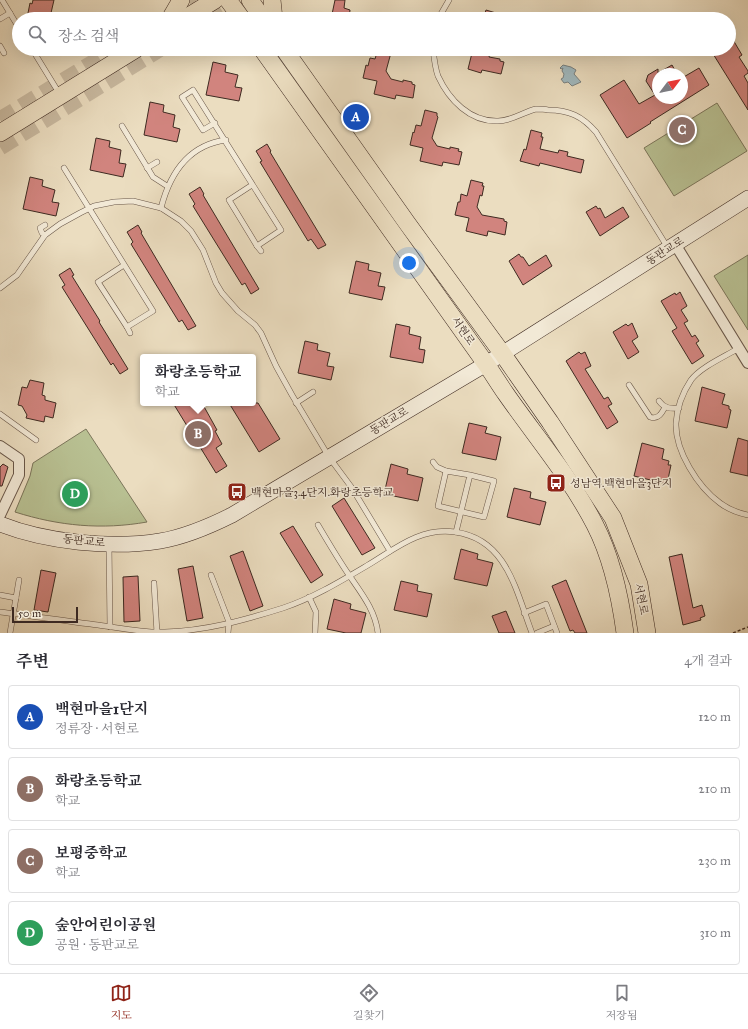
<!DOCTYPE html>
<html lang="ko">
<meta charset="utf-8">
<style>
body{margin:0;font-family:"IM FELL Great Primer","Noto Serif KR",serif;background:#f2f2f3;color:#2b2b33}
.compass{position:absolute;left:652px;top:68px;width:36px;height:36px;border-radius:50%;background:#fff;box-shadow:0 4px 16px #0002;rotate:58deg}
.scale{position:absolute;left:12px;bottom:10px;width:66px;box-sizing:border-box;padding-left:4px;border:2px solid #3e2a21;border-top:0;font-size:11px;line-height:14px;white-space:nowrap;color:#3e2a21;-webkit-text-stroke:3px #f2e9d6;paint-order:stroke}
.you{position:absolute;left:409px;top:263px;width:14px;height:14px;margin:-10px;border:3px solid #fff;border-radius:50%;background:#1a73e8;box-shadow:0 0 0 6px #1a73e833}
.badge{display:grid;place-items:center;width:26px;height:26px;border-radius:50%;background:#8f2418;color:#fff;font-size:13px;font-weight:700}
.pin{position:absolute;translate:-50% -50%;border:2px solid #fff;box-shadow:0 1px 4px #0006}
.popup{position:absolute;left:140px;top:354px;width:116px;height:52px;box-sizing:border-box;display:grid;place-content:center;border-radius:4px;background:#fff;filter:drop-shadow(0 1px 3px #0005);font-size:13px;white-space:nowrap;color:#7c7c81}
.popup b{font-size:15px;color:#2b2b33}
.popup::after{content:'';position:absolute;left:50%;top:100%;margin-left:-8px;border:8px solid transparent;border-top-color:#fff}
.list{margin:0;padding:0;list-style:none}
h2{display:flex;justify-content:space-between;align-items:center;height:52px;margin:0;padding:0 16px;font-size:17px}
h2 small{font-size:13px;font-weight:400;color:#7c7c81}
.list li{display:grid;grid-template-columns:26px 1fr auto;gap:12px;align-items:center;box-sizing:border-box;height:64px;margin:0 8px 8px;padding:0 8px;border:1px solid #e1e1e2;border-radius:4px}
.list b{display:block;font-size:15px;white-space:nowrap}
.list p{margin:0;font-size:13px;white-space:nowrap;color:#7c7c81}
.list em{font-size:13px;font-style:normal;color:#7c7c81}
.icon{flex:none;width:22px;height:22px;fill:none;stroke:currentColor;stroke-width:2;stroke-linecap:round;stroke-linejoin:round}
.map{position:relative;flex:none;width:748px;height:633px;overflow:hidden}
.search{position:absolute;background:#fff;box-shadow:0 4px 16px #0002;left:12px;right:12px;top:12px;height:44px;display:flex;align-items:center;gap:10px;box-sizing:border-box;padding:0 14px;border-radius:22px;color:#7c7c81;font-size:15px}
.sheet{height:340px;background:#fff}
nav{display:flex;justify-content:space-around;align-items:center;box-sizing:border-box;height:56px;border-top:1px solid #e1e1e2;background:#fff;font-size:11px;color:#7c7c81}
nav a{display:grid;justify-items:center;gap:2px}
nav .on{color:#8f2418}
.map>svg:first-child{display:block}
</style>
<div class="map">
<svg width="748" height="633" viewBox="0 0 748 633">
<rect width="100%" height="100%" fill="#ebddc0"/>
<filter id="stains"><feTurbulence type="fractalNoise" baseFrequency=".005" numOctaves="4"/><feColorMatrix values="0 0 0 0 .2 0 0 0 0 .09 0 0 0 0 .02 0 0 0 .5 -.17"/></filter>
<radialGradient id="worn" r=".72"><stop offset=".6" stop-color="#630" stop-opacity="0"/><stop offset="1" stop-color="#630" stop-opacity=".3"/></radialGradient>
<!-- green -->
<g fill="#b8c092" stroke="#7b755a">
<path d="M717,103L747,151L674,196L644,148Z"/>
<path d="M748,255V330L714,276Z"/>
<path d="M86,429L147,522C102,530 59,526 15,512L30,476L33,463Z"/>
</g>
<!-- water -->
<path fill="#9fb8be" stroke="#787f7f" d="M563,65L571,67L576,70L574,74L581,82L572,86L568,82L564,83L561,79L563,78L564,74L562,71L563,68L561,69L560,68Z"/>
<!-- building -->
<g fill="#d1847e" stroke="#3e2a21">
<path d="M33,0H54L51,13L66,19H30L27,18L30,3L32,4Z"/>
<path d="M335,0H345L344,8L350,10L349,19H331Z"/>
<path d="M486,10L496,13L495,19H483Z"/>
<path d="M729,33L742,55L739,57L748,71V73L744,76L748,83V110L710,49H729Z"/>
<path d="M378,49H392L386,71L391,79L403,82V80L412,82V84L415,85L413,98L396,95L395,99L374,94L377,81L363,78L366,65L368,66L370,58L375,59Z"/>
<path d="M473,49H491L489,57L500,59V61L504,62L501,74L482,70L481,73L468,69Z"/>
<path d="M213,62L226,65L225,72L238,75L235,87L242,88L239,101L206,95Z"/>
<path d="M672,65L677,74H658V98H682V78L699,68L709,85L650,122L651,123L627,138L600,95L624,80L639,104L655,95L646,81L648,75L658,69V73Z"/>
<path d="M150,102L164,105L163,112L175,115L173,127L180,129L177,142L144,135Z"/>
<path d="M425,110L437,113V116L438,117L432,138L437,146L450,149V147L459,149L458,151L462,152L459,165L443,162L442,166L420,161L423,148L410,145L413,132L414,133L416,125L421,126Z"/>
<path d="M531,130L542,133L541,137H543L540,149L558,153L559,150L568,152L567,156L584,160L581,173L540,163L539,166L520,161L524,149L526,150Z"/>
<path d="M96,138L110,141L109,147L121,150L119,163L126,164L123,177L90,170Z"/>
<path d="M267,144L271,151L270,152L326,245L318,249L311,239L308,241L260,162L262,161L256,151Z"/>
<path d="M30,177L43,180L42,186L55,190L52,202L59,203L56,216L23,209Z"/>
<path d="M471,180L483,183L482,186H484L482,196L480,195L477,207L482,215L504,219V221L507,222L505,235L488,231L487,236L466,231L469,218L455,215L458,202H460L461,194L467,196Z"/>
<path d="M200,187L204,194L203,195L259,289L251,294L245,283L242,285L193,206L195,204L189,194Z"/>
<path d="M596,206L598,209L600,208L605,218L623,207L629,217L600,236L586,212Z"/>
<path d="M138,225L142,232L141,233L196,326L188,330L182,320L179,322L131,244L133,242L127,232Z"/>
<path d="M519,254L521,257H523L529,266L546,255L552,266L523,285L509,261Z"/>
<path d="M356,261L369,264L368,270L381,273L378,286L385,287L382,300L349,293Z"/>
<path d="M70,268L74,275L72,276L100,321L99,322L128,369L120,374L113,363L111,365L62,287L65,285L59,275Z"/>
<path d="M680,292L687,306L681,310L688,321L684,323L692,337L695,335L699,341L696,343L704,356L692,364L672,331L677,328L661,301L675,293L676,295Z"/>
<path d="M632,323L638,337L632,341L639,352L628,359L613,332L626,324L628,326Z"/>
<path d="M396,324L410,327L409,334L421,337L419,349L425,350L423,363L390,357Z"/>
<path d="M305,341L318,344L317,350L330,353L327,366L334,367L331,380L298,373Z"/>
<path d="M579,352L581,354L585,352L591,366L585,369L604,399L608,397L612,404L608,406L618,422L607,429L566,361Z"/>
<path d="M30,380L44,383L42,395L45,396V400L56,403L53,418L45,416L44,422L26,418L27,415L22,406L18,405L22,387L27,388Z"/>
<path d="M702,387L725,394L722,404L729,406V409L731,410L727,428L695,421Z"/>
<path d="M173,403H202L217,430L215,431L222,444L216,448L227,466L216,473Z"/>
<path d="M229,403H258L280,439L259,452Z"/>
<path d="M469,423L487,427L485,433L501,437L496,460L462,453Z"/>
<path d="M738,438L748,441V476L730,472Z"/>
<path d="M642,443L664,449L662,459L669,461L668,465H671L667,484L634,476Z"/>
<path d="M3,464L8,467L2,486H0V467Z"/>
<path d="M391,464L408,469L407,474L423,478L418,501L384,494Z"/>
<path d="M514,488L531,492L530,498L546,502L540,525L507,517Z"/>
<path d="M344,498L375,548L362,555L332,506Z"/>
<path d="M293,526L323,575L311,583L280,533Z"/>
<path d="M461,549L478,554L477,559L493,563L487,586L454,579Z"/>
<path d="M243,551L263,606L250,611L230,556Z"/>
<path d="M682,554L693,608L702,605L705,616L700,618L701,620L683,625L669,557Z"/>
<path d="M193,566L203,618L187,621L178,569Z"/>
<path d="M41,570L56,573L48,612L34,610Z"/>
<path d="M138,576L140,621L124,622L123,577Z"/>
<path d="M566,580L587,633H575L573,630L570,631L559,603L552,586Z"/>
<path d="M401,581L418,585L417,591L432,594L427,617L394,610Z"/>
<path d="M334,599L351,604L350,609L366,613L361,633H346L327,629Z"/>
<path d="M506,611L515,633H499L492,616Z"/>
</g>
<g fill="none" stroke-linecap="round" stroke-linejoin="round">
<!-- trunk-tunnel -->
<g stroke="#c8b9a0" stroke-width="17" stroke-dasharray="17 8" stroke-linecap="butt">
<path d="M169,17L196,0"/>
<path d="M207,19L237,0"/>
<path d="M0,120L116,49"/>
<path d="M0,147L159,49"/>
</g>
<!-- service casing -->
<g stroke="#695749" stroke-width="6">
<g id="service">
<path d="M2,0L19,28"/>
<path d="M0,19L10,13"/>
<path d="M438,19L449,0"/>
<path d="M0,46L4,53"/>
<path d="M32,49L59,93"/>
<path d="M433,49C434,58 435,68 438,76C449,100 470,122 498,121C512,121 523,112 536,109C540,109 544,109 548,110C569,110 582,116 596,132L668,248"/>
<path d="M215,123L203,130L182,97L193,90L281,230L257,246L229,200L252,185"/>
<path d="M122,126L153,177L167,186"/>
<path d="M64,168L153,311L127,327L98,282L124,265"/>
<path d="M147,168L157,162"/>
<path d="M161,208C170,173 188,145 226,140"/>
<path d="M45,225L40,228L42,233L45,235"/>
<path d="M257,246L261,251"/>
<path d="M0,288L17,275L45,235L60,224L80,213L94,206L114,202L133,201L161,208L181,221L191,231L203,250L216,283L222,293L238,311L255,325L261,333L276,366L292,395L329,457L352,488L390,551"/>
<path d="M127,327L130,333"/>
<path d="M739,348C724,357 701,367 691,380C683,392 677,408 676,423C675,451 698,487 720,503C728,509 738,513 748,515"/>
<path d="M629,385L650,417C658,420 662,413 665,407"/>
<path d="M659,401C664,408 670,409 679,408"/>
<path d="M296,403L313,392"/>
<path d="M0,414L36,440"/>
<path d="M433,462L437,467L446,471"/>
<path d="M318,525C328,542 338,559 349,575C362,594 375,610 378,633"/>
<path d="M456,532L470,475L494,481L484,517L438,506L446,471L470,475"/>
<path d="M109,545L110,627"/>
<path d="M211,575L229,622L228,633"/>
<path d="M154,583L157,633"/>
<path d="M0,595L16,598"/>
<path d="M309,597L316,612L315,633"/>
<path d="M0,612C33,616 65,621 98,625C120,628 143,633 165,632C205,631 245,620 283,608C313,598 341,581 368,565C395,549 420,527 455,532C507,539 516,591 532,633"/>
<path d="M524,613L546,604L557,633"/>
<path d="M10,633L19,580"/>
<path d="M537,633L554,626"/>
</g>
</g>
<!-- minor casing -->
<g stroke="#695749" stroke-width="12">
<g id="minor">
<path d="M675,244L748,363"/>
<path d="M0,446L19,459V475L0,515"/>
</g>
</g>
<!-- secondary casing -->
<g stroke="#3e2a21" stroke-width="16">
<path id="secondary" d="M0,524C45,542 112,549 160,541C184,537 210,526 232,515L486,364L748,198"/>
</g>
<!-- primary casing -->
<g stroke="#3e2a21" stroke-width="18">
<g id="primary">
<path d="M228,0L242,19"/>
<path d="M250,0L263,19"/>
<path d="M272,0L274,19"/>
<path d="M170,19L181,0"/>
<path d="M184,19L215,0"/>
<path d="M262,49L486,364C493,374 499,384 506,394C536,437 571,478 595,525C612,558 620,596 625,633"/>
<path d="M284,49L407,223L502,353L550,422L613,518L639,584L647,633"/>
<path d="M0,133L136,49"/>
</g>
</g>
<!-- path -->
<path stroke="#3e2a21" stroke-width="1.5" stroke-dasharray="3 2" stroke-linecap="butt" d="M733,633L748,627"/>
<!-- service -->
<use href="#service" stroke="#f2e9d6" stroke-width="5"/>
<!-- minor -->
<use href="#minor" stroke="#f2e9d6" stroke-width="10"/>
<!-- secondary -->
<use href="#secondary" stroke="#f2e9d6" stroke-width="15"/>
<!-- primary -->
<use href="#primary" stroke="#ebddc0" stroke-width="17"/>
</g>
<!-- icons -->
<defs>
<g id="bus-square" transform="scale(1)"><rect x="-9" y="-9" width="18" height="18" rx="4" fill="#8f2418" stroke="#f2e9d6"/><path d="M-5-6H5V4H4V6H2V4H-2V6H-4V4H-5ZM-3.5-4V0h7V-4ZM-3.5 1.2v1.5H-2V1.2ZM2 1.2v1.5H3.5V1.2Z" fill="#fff"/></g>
</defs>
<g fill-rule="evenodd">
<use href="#bus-square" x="556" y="483"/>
<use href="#bus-square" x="237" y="492"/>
</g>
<g text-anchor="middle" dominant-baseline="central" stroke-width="3" stroke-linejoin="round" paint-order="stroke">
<!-- street labels -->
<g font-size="11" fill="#3e2a21" stroke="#f2e9d6">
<text transform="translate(665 251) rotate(-32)">동판교로</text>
<text transform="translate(463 331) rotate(55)">서현로</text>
<text transform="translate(389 421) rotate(-31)">동판교로</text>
<text transform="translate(84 541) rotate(6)">동판교로</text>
<text transform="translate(641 599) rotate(78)">서현로</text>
</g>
<!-- poi labels -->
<g font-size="11" fill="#3e2a21" stroke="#f2e9d6" text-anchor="start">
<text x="570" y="483">성남역.백현마을3단지</text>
<text x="251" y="492">백현마을3.4단지.화랑초등학교</text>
</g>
</g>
<rect width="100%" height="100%" filter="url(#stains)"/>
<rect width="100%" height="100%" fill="url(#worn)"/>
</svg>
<svg class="compass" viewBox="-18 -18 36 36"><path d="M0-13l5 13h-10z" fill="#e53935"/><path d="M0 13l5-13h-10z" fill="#7c7c81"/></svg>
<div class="scale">50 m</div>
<div class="you"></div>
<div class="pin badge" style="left:356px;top:117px;background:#1a4fb4">A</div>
<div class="pin badge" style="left:198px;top:434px;background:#8d6e63">B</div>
<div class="popup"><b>화랑초등학교</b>학교</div>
<div class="pin badge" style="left:682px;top:130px;background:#8d6e63">C</div>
<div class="pin badge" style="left:75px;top:494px;background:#2e9e5b">D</div>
<div class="search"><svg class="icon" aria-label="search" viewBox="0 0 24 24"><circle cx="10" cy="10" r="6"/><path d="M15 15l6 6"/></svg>장소 검색</div>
</div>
<section class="sheet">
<h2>주변<small>4개 결과</small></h2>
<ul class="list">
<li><span class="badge" style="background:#1a4fb4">A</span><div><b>백현마을1단지</b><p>정류장 · 서현로</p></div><em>120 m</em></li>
<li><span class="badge" style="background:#8d6e63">B</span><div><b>화랑초등학교</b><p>학교</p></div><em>210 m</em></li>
<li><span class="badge" style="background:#8d6e63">C</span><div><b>보평중학교</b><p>학교</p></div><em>230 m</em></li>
<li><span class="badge" style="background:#2e9e5b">D</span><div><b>숲안어린이공원</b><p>공원 · 동판교로</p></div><em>310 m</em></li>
</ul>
</section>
<nav>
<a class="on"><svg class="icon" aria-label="map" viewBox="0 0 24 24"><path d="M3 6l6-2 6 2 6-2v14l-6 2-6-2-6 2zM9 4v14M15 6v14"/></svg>지도</a>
<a><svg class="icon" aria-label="directions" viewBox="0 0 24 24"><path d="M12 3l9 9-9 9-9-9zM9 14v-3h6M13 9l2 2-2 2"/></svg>길찾기</a>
<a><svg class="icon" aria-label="saved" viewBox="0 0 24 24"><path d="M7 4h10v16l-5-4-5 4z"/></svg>저장됨</a>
</nav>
